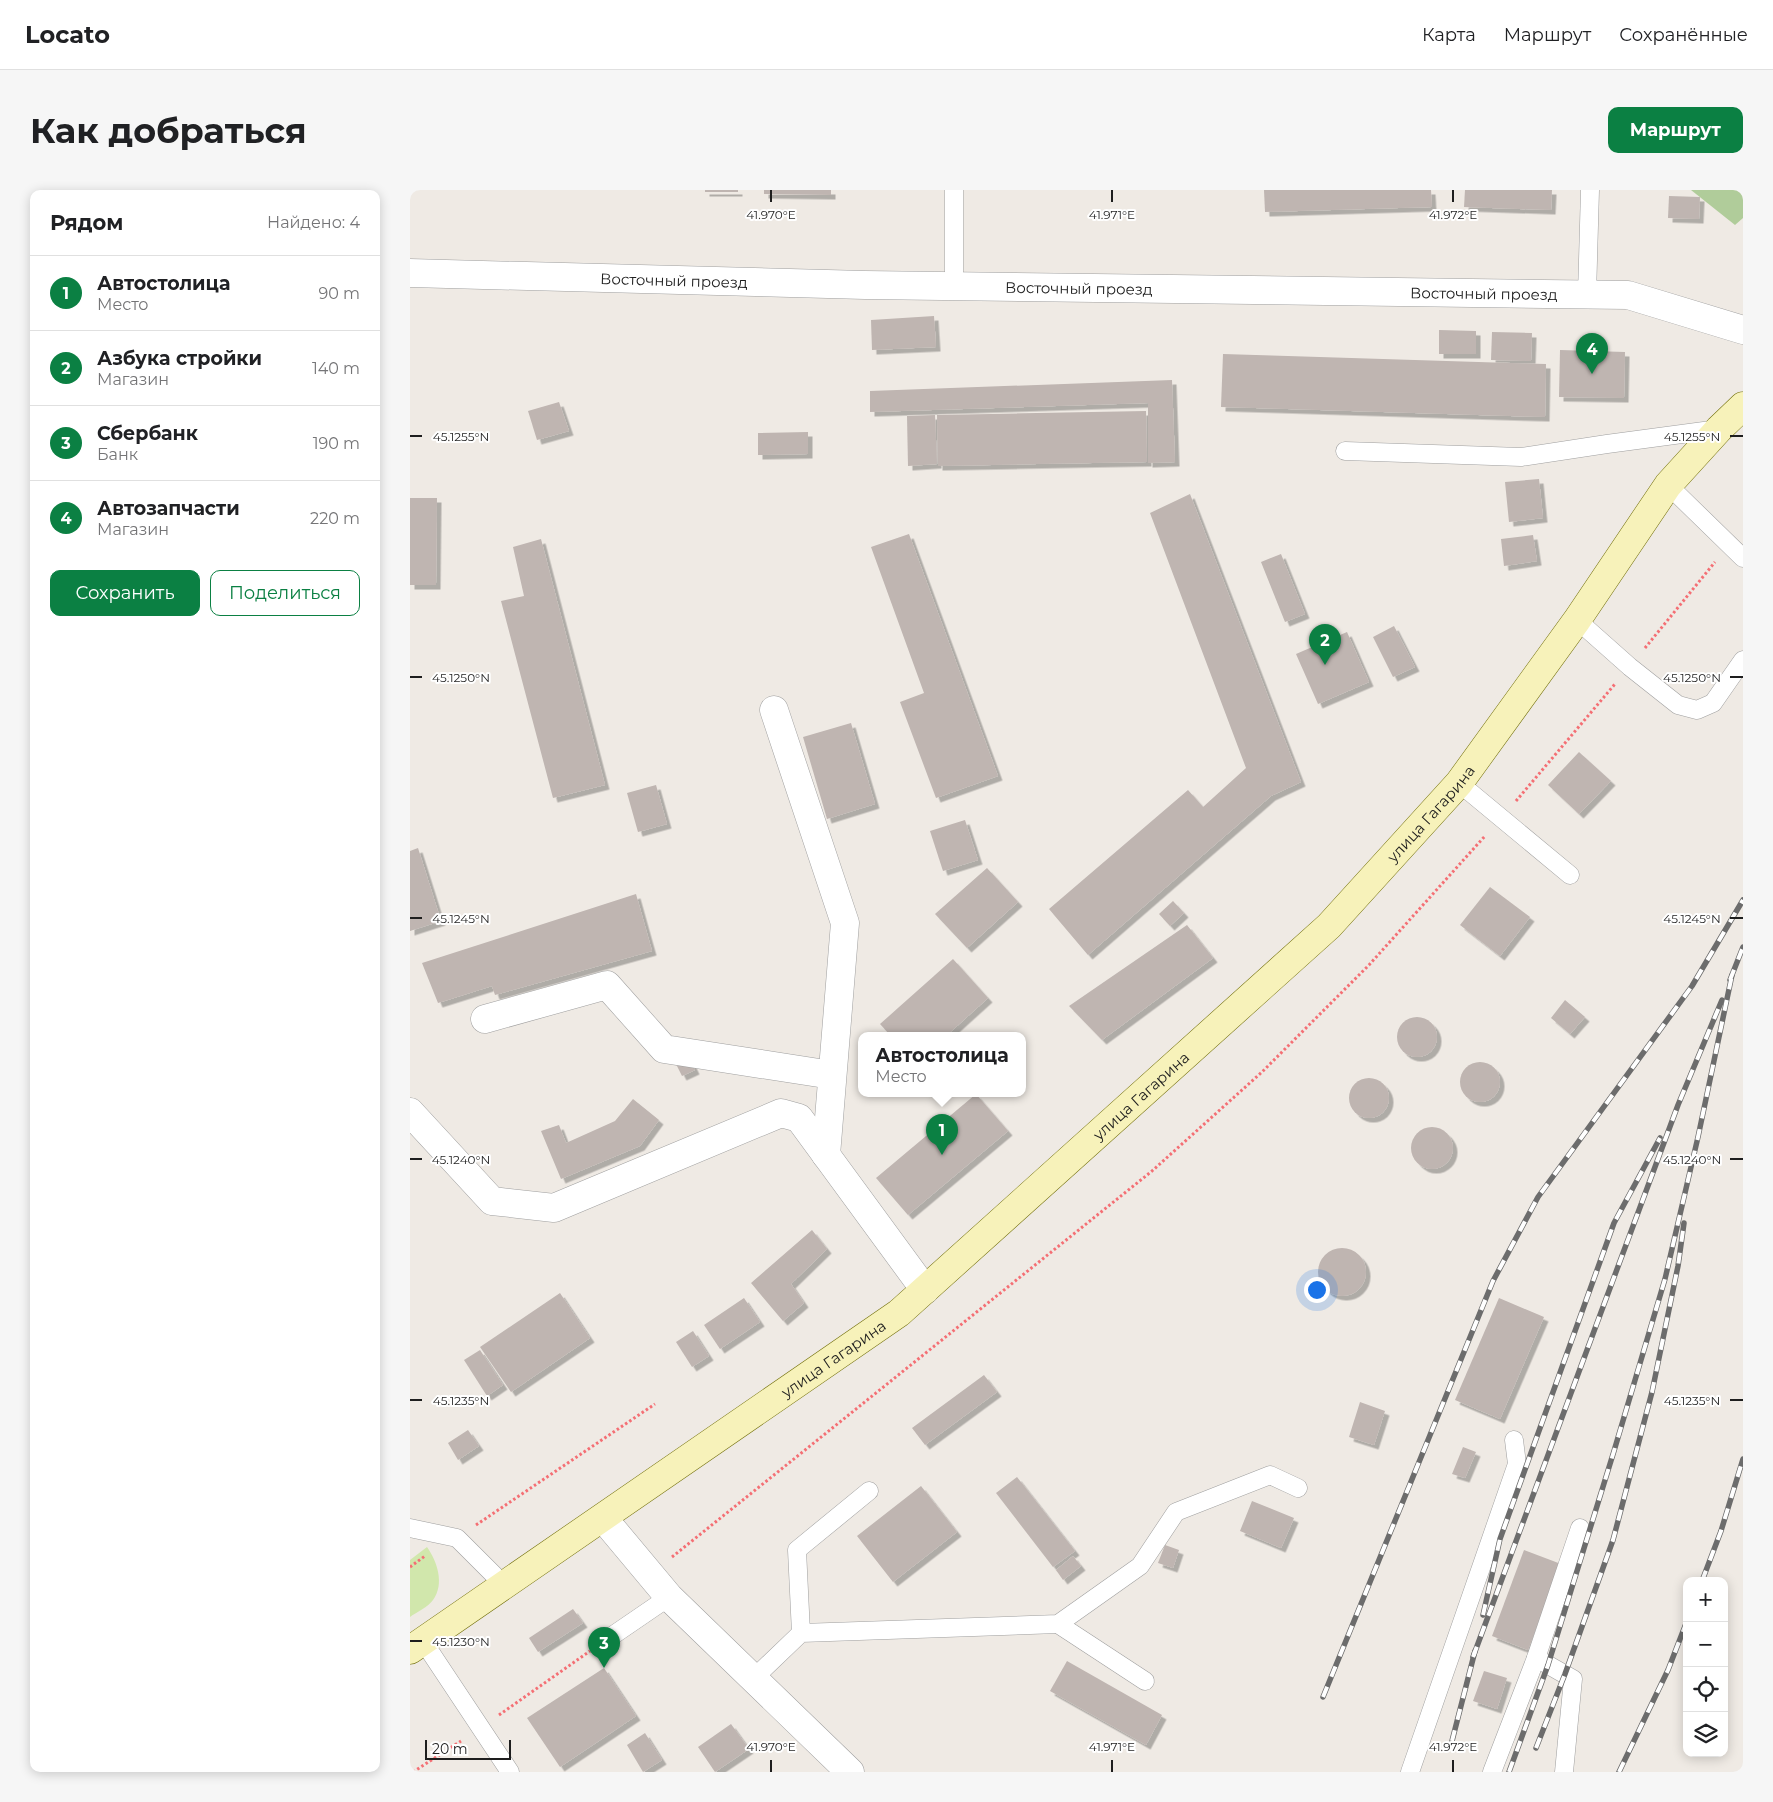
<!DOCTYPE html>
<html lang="ru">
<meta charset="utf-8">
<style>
body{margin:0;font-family:Montserrat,sans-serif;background:#f6f6f6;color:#202124}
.controls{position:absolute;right:15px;bottom:15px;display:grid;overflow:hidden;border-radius:10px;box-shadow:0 2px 12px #0003}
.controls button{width:45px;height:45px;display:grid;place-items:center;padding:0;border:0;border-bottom:1px solid #e0e0e0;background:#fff;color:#202124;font:25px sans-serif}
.scale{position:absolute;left:15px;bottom:12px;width:86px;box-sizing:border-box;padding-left:5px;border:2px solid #1e1e1e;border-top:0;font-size:14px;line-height:18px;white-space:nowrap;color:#1e1e1e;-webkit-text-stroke:4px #fff;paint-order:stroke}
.you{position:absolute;left:906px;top:1099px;width:18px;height:18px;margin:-12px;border:4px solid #fff;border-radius:50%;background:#1a73e8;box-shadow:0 0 0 8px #1a73e833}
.badge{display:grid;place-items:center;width:32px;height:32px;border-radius:50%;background:#0b8043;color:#fff;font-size:16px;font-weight:700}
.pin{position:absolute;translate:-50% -41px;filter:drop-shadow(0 1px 2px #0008)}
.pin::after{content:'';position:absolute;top:26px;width:18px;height:15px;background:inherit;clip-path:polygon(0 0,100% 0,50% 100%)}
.popup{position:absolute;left:448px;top:842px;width:168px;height:65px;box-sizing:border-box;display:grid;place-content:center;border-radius:10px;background:#fff;filter:drop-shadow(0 1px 4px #0005);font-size:16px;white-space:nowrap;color:#757577}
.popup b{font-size:19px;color:#202124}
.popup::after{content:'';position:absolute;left:50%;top:100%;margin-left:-10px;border:10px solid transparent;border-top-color:#fff}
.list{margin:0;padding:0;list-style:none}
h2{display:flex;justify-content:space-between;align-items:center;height:65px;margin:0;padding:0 20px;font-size:21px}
h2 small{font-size:16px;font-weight:400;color:#757577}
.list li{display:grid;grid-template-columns:32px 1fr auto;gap:15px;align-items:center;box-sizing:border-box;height:75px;padding:0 20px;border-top:1px solid #e0e0e0}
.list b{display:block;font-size:19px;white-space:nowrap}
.list p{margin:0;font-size:16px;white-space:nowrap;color:#757577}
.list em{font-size:16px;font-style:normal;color:#757577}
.actions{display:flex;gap:10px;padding:15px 20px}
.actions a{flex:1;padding:11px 0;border:1px solid #0b8043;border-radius:10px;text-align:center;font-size:18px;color:#0b8043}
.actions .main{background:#0b8043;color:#fff}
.icon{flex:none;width:28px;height:28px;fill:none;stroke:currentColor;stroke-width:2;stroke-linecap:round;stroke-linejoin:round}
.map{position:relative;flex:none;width:1333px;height:1582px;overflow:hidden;border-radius:10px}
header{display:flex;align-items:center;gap:30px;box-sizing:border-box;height:70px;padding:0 25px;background:#fff;border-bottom:1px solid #e0e0e0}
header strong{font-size:24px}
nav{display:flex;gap:28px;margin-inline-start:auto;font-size:18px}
.intro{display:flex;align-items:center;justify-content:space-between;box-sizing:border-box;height:120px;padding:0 30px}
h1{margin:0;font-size:35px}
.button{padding:12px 22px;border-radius:10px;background:#0b8043;color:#fff;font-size:18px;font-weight:700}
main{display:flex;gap:30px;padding:0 30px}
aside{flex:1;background:#fff;border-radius:10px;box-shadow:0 2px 12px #0003}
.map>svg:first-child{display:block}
</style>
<header>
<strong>Locato</strong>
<nav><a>Карта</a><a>Маршрут</a><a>Сохранённые</a></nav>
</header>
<div class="intro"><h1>Как добраться</h1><a class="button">Маршрут</a></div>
<main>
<aside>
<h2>Рядом<small>Найдено: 4</small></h2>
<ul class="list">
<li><span class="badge">1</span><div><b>Автостолица</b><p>Место</p></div><em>90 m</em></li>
<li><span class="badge">2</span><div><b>Азбука стройки</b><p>Магазин</p></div><em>140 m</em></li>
<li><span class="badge">3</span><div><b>Сбербанк</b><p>Банк</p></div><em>190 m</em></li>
<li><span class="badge">4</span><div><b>Автозапчасти</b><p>Магазин</p></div><em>220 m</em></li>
</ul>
<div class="actions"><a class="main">Сохранить</a><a>Поделиться</a></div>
</aside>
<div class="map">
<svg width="1333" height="1582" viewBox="0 0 1333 1582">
<defs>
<filter id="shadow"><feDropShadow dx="4.5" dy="4.5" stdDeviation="0" flood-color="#0004"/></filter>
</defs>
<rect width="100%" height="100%" fill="#efeae4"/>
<!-- grass -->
<path fill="#d1e7ac" d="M17,1357C27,1371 35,1394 23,1410C18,1417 7,1422 0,1427V1370Z"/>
<!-- forest -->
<path fill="#b0cc9a" d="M1281,0H1333V28L1325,35Z"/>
<!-- building -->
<g fill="#bfb5b1" filter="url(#shadow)">
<rect x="295" y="0" width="33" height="2"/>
<path d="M354,0H421V5L354,4Z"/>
<path d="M854,0H1021L1022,17L855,22Z"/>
<path d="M1055,0H1142L1141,20L1054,17Z"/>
<path d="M1259,6L1290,7L1289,29L1258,28Z"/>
<path d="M524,126L526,157L462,160L461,130Z"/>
<path d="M1029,140L1066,141V164H1029Z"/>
<path d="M1082,142L1122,143L1121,171L1081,170Z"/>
<path d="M1150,160L1215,162L1214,208L1149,207Z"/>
<path d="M813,164L1136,174L1135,227L811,217Z"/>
<path d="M762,190L765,272L738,273V213L460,222V201Z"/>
<path d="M149,212L159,241L127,250L118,221Z"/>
<path d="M736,221L737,272L528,276L527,225Z"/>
<path d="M525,225L527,274L498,276L497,226Z"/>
<path d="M398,242V264L348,265V243Z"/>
<path d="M1129,289L1133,328L1099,332L1095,292Z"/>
<path d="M780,304L891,592L861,606L678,765L639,719L778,600L793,617L836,578L740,323Z"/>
<path d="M0,308H27L26,395H0Z"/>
<path d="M499,344L588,586L526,608L490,512L514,503L461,357Z"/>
<path d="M1123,345L1127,371L1094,376L1091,349Z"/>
<path d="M131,349L195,595L143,608L91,411L114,406L103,357Z"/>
<path d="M871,364L895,424L875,432L851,372Z"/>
<path d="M984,436L1005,477L983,487L963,447Z"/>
<path d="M937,442L959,492L908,514L886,464Z"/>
<path d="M441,533L465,614L417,629L393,547Z"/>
<path d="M1169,562L1201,591L1169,624L1138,595Z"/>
<path d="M246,595L257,634L228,642L217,603Z"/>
<path d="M555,630L568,670L533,681L520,641Z"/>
<path d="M8,658L31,731L0,741V661Z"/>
<path d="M577,678L608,712L557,758L525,724Z"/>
<path d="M1080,697L1120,727L1090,766L1050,735Z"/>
<path d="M226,704L242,761L85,805L82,796L28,813L12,773Z"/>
<path d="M763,711L774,723L760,736L749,724Z"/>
<path d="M777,735L803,768L692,850L659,816Z"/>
<path d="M543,769L578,808L536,846H481L470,834Z"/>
<path d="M1155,810L1175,827L1160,844L1141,828Z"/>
<circle cx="1007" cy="847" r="20"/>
<path d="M279,867L285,880L272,886L266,874Z"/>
<circle cx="1070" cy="892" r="20"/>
<circle cx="959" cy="908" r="20"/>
<path d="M566,904L598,941L498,1025L466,988Z"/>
<path d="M223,909L249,930L230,956L151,989L131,941L149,935L156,953L205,931Z"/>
<circle cx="1022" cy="958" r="21"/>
<path d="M402,1040L417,1059L381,1094L394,1113L373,1131L341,1093Z"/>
<circle cx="932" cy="1082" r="24"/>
<path d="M150,1103L180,1148L101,1202L70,1157Z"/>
<path d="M334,1108L350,1132L310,1159L294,1135Z"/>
<path d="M1089,1108L1134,1127L1090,1229L1045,1210Z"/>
<path d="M283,1141L299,1166L282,1177L266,1152Z"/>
<path d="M70,1160L93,1195L77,1206L54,1170Z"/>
<path d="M574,1185L587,1202L515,1255L502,1238Z"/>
<path d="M950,1212L975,1221L964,1255L939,1247Z"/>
<path d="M58,1240L69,1256L48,1270L38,1253Z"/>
<path d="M1053,1257L1066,1262L1055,1288L1042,1284Z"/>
<path d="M607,1287L665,1361L643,1377L586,1303Z"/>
<path d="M511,1296L547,1342L483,1392L447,1346Z"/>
<path d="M842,1311L884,1328L871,1358L830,1341Z"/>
<path d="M755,1355L769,1360L763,1378L748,1373Z"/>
<path d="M1114,1360L1151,1374L1118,1460L1082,1446Z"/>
<path d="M663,1366L671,1376L653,1390L646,1380Z"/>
<path d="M163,1419L173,1433L128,1462L119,1448Z"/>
<path d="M657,1471L752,1525L736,1555L640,1501Z"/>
<path d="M194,1478L226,1526L150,1577L117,1528Z"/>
<path d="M1074,1481L1097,1488L1087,1519L1063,1511Z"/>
<path d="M321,1534L339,1559L305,1582L288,1557Z"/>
<path d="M235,1543L252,1570L233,1582L217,1555Z"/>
</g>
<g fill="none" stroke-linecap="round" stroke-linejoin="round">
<!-- lane casing -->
<g stroke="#9f9f9f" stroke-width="19">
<g id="lane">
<path d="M544,95V0"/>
<path d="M1177,105L1180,0"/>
<path d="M935,261L1111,267L1197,254L1309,239"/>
<path d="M1258,295L1333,368"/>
<path d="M1167,430L1220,477L1268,515L1287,520L1303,513L1333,470"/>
<path d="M1049,593L1160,685"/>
<path d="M0,1338L47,1348L95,1396"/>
<path d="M648,1434L735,1491"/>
<path d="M391,1443L387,1360L459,1301"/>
<path d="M199,1448L259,1407"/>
<path d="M13,1451L100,1582"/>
<path d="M344,1488L391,1443L648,1434L730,1376L766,1322L860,1285L888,1298"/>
<path d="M1000,1582L1107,1274L1104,1250"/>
<path d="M1082,1582L1126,1468"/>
<path d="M1154,1582L1163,1489L1126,1468L1170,1338"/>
</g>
</g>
<!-- street casing -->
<g stroke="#9f9f9f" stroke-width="29">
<g id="street">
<path id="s1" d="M0,83L455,95L1218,105L1333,140"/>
<path d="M364,520L435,733L416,965"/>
<path d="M75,829L197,795L254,859L422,885"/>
<path d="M0,922L82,1011L144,1018L371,923L389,928L515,1100"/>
<path d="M193,1328L259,1407L440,1582"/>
</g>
</g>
<!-- secondary casing -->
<g stroke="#716e09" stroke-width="29">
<g id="secondary">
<path id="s2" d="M0,1460L489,1123L919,736L1049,593L1167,430L1258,295L1309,239L1333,216"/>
</g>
</g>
<!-- path -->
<g stroke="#f46f74" stroke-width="3" stroke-dasharray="2.5 2.5" stroke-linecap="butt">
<path d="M1235,458L1305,372"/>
<path d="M1106,611L1205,494"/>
<path d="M66,1335L245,1214"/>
<path d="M262,1367L742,981L852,882L959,775L1075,646"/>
<path d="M0,1377L15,1366"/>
<path d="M89,1525L180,1461"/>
<path d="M3,1582L51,1551"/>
</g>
<!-- lane -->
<use href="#lane" stroke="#fff" stroke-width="18"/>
<!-- street -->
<use href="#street" stroke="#fff" stroke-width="28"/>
<!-- secondary -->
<use href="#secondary" stroke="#f7f2ba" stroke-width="28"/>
<!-- rail casing -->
<g stroke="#6c6c6c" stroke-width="5.5">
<g id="rail">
<path d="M1320,790L1333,757"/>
<path d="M1292,1391L1311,1341L1333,1269"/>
<path d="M1073,1425L1090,1349L1204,1033L1250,948"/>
<path d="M1063,1467L1268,915L1312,810"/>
<path d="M913,1507L1083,1091L1128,1007L1282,796L1333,710"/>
<path d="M1042,1551L1065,1461"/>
<path d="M1126,1558L1155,1484L1203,1350L1242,1202L1268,1076L1274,1033"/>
<path d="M1099,1582L1138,1475L1204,1261L1255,1089L1288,947L1322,785"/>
<path d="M1209,1582L1258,1480L1277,1431"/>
</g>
</g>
<!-- rail -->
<use href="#rail" stroke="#fff" stroke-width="4" stroke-dasharray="11" stroke-linecap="butt"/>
</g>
<!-- ticks -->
<path fill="none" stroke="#1e1e1e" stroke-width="2" d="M361,0V12M702,0V12M1043,0V12M0,246H12M1320,246H1333M0,487H12M1320,487H1333M0,728H12M1320,728H1333M0,969H12M1320,969H1333M0,1210H12M1320,1210H1333M0,1451H12M361,1570V1582M702,1570V1582M1043,1570V1582"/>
<g text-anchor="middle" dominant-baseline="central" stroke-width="4" stroke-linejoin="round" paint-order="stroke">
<!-- street labels -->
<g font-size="15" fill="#1e1e1e" stroke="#fff">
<text stroke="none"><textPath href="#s1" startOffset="264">Восточный проезд</textPath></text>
<text stroke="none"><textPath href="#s1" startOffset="669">Восточный проезд</textPath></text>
<text stroke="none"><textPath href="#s1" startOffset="1074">Восточный проезд</textPath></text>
<text stroke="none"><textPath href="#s2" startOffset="1324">улица Гагарина</textPath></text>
<text stroke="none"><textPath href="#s2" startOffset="919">улица Гагарина</textPath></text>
<text stroke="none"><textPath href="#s2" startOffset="514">улица Гагарина</textPath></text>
</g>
</g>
<g font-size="12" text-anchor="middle" fill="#1e1e1e" stroke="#fff" stroke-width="4" stroke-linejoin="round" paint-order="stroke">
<text x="361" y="29">41.970°E</text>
<text x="702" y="29">41.971°E</text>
<text x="1043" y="29">41.972°E</text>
<text x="51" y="251">45.1255°N</text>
<text x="1282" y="251">45.1255°N</text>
<text x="51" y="492">45.1250°N</text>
<text x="1282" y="492">45.1250°N</text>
<text x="51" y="733">45.1245°N</text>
<text x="1282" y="733">45.1245°N</text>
<text x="51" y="974">45.1240°N</text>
<text x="1282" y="974">45.1240°N</text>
<text x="51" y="1215">45.1235°N</text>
<text x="1282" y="1215">45.1235°N</text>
<text x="51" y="1456">45.1230°N</text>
<text x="361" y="1561">41.970°E</text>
<text x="702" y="1561">41.971°E</text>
<text x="1043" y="1561">41.972°E</text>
</g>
</svg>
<div class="controls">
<button>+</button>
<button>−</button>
<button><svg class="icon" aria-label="locate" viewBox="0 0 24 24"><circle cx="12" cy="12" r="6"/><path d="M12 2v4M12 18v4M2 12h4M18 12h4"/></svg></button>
<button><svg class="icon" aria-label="layers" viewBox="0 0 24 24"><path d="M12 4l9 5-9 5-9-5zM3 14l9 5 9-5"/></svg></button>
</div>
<div class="scale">20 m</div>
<div class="you"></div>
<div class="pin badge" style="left:532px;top:965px">1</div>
<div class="popup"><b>Автостолица</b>Место</div>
<div class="pin badge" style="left:915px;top:475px">2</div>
<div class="pin badge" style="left:194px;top:1478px">3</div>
<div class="pin badge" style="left:1182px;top:184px">4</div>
</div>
</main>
